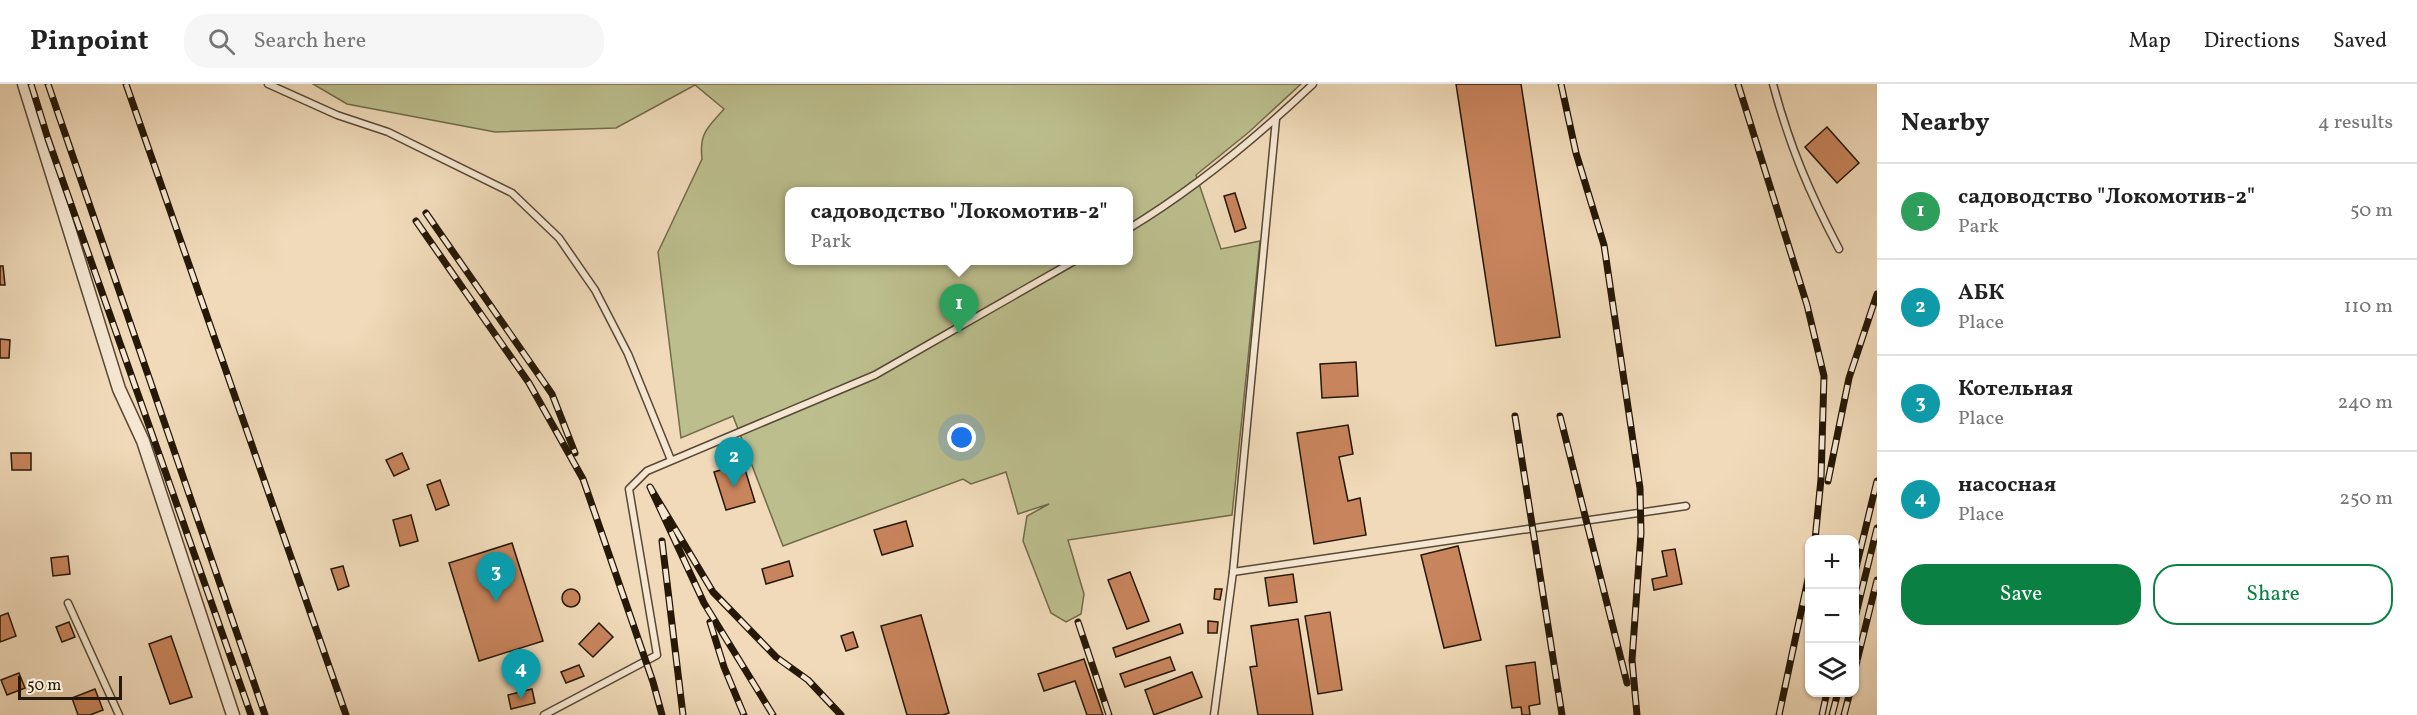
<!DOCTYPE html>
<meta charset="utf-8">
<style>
body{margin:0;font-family:Vollkorn,serif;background:#f6f6f6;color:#222}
.controls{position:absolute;right:18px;bottom:18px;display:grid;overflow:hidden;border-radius:12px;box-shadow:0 2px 4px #0004}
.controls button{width:54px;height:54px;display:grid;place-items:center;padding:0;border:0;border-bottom:2px solid #e0e0e0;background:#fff;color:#222;font:30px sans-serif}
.scale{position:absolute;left:18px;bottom:15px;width:104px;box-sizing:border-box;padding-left:6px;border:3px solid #251807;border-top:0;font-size:16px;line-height:21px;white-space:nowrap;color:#251807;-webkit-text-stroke:4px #f5e7d2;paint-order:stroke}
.you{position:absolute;left:962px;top:354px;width:21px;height:21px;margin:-15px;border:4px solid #fff;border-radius:50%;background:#1a73e8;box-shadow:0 0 0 9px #1a73e833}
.badge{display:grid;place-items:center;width:39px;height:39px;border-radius:50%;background:#0b8043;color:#fff;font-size:20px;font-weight:700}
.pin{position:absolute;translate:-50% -50px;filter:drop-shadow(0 2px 3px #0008)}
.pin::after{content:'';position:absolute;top:32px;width:21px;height:18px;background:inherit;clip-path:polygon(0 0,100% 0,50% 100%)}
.popup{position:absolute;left:785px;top:103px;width:348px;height:78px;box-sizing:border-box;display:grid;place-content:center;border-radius:12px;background:#fff;filter:drop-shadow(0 2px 4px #0005);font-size:20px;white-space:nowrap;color:#767676}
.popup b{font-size:22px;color:#222}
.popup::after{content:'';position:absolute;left:50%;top:100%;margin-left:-12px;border:12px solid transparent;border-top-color:#fff}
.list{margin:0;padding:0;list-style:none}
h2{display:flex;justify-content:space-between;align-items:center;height:78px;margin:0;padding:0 24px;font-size:26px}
h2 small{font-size:20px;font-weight:400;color:#767676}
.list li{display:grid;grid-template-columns:39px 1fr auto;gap:18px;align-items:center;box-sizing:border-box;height:96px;padding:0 24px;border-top:2px solid #e0e0e0}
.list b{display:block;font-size:22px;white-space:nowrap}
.list p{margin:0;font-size:20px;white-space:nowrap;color:#767676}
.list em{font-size:20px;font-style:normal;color:#767676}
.actions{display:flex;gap:12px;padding:18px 24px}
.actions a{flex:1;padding:14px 0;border:2px solid #0b8043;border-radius:24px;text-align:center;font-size:21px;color:#0b8043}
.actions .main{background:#0b8043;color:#fff}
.icon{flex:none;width:33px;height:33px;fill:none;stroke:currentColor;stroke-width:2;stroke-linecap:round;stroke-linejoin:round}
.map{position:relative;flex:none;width:1877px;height:631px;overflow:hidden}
header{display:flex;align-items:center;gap:36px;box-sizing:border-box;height:84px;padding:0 30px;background:#fff;border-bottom:2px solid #e0e0e0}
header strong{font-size:28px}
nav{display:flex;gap:33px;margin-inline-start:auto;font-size:21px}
.search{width:420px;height:54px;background:#f6f6f6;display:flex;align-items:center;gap:15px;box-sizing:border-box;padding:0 21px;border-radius:24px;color:#767676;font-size:22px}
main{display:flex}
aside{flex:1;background:#fff}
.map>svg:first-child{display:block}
</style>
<header>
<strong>Pinpoint</strong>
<div class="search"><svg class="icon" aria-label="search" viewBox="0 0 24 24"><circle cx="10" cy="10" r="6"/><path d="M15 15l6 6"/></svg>Search here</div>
<nav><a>Map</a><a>Directions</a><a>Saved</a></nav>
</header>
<main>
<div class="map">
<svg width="1877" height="631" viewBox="0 0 1877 631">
<rect width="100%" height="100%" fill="#f0dab9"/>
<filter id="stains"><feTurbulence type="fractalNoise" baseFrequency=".00333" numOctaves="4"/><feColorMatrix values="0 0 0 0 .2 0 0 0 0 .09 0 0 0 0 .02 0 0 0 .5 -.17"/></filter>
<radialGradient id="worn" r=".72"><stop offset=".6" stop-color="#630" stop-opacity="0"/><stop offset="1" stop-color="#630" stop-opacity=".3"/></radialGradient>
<!-- green -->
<path fill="#bcbe8d" stroke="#706b4a" stroke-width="1.5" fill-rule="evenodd" d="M313,0H1301L1249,48L1196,91L1221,165L1260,157L1232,431L1068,456L1084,510L1081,530L1066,538L1051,529L1023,457L1027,432L1049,420L1018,430L1006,388L971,400L963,395L783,462L733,332L681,354L658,168L702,75C699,48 708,44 724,25L695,1L616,44L495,48L347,20ZM790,107H1128V176H790Z"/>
<!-- building -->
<g fill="#c8845c" stroke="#251807" stroke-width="1.5">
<path d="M1456,0H1521L1560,253L1496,262Z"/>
<path d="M1827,43L1859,79L1837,99L1805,63Z"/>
<path d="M1235,109L1246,144L1235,148L1224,112Z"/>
<path d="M0,182H3L5,201H0Z"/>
<path d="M0,255L10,256L9,274H0Z"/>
<path d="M1356,278L1358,312L1322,314L1320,280Z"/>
<path d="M1348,341L1353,370L1339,373L1348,417L1360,414L1366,451L1314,460L1297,349Z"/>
<path d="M11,369H31V386H12Z"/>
<path d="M402,369L409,385L394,392L386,376Z"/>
<path d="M743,379L755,418L726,426L714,388Z"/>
<path d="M440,396L449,421L436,426L427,401Z"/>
<path d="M411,431L418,457L400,462L393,436Z"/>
<path d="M906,437L913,462L882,471L874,446Z"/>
<path d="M512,459L543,557L479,577L449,479Z"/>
<path d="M1458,462L1481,556L1444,564L1421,471Z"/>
<path d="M1675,465L1682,500L1654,506L1652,495L1667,492L1662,467Z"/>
<path d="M68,472L70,490L53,492L51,474Z"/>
<path d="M789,477L793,492L766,500L762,485Z"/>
<path d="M343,482L349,502L338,506L331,485Z"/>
<path d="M1130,488L1149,537L1127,545L1108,496Z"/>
<path d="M1293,490L1297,518L1269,522L1265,494Z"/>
<path d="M1215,505H1222L1220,516L1214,515Z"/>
<circle cx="571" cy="514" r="9"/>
<path d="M1330,528L1342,606L1318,610L1305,532Z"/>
<path d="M8,529L16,552L0,558V532Z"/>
<path d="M921,531L949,629L943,631H907L881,542Z"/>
<path d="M1298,535L1313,631H1258L1250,583L1257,582L1251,542Z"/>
<path d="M1208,537L1218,538L1217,549H1208Z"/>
<path d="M69,538L75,553L62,558L56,543Z"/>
<path d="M599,539L613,553L593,573L579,560Z"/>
<path d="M1180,540L1183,549L1116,573L1113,564Z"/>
<path d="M853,548L858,563L846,567L841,552Z"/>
<path d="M171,552L192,613L170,620L149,560Z"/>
<path d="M1170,573L1175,586L1125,603L1120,590Z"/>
<path d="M1084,575L1103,631H1087L1075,597L1044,607L1038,590Z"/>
<path d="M1535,578L1540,620L1529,622L1530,631H1522L1521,623L1512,624L1506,582Z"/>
<path d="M579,581L584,592L566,599L561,588Z"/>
<path d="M1192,588L1202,613L1154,631L1145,606Z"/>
<path d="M19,589L25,604L7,611L1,596Z"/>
<path d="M95,605L103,626L90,631H78L72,614Z"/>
<path d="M532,605L535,619L511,625L508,611Z"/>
</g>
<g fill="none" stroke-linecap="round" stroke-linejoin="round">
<!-- lane casing -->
<g stroke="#584834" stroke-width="9">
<g id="lane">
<path d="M268,0L337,31L388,48L512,109L559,154L595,206L628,270L671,376"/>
<path d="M1773,0C1790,63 1809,108 1839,165"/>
<path d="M1128,145C1196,104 1256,54 1313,0"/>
<path d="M1233,488L1686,422"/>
<path d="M68,519L119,631"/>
<path d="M544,631L657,571L629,405L647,387L875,291L1076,176"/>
<path d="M1214,631L1233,488L1276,35"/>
</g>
</g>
<!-- street casing -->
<g stroke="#584834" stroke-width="15">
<path id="street" d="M24,0L119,305L143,357L233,631"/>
</g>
<!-- lane -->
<use href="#lane" stroke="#f5e7d2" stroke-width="6"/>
<!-- street -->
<use href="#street" stroke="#f5e7d2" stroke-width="12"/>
<!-- rail casing -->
<g stroke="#251807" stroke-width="7">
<g id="rail">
<path d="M31,0L48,55L251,631"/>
<path d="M48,0L265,631"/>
<path d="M126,0L346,631"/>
<path d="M1561,0L1576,69L1604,161L1640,404L1641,449L1632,576L1637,631"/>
<path d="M1738,0L1807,221L1824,292L1821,395L1815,456"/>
<path d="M426,129L552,310L575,369"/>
<path d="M416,137L529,299L583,395L653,598L662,631"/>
<path d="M1515,332L1562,631"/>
<path d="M1560,332L1627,599"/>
<path d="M1828,397L1849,294L1877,210"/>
<path d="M662,457L683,631"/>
<path d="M1854,492L1877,397"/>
<path d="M710,538L724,583L744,631"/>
<path d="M1078,538L1109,631"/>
<path d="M1854,538L1877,444"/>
<path d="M1854,589L1877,496"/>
<path d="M773,631L704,519L650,403L713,508L776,573L808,596L841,631"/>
<path d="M1779,631L1810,486"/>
<path d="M1822,631L1827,608"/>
<path d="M1832,631L1838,608"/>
<path d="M1844,631L1850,608"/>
</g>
</g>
<!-- rail -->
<use href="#rail" stroke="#f5e7d2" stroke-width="4.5" stroke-dasharray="14" stroke-linecap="butt"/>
</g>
<rect width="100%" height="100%" filter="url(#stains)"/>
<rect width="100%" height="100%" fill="url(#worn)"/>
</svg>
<div class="controls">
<button>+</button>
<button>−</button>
<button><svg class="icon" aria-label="layers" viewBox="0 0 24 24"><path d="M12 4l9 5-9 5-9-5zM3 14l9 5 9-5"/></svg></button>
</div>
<div class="scale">50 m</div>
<div class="you"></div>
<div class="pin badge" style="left:959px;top:250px;background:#2e9e5b">1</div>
<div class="popup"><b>садоводство &quot;Локомотив-2&quot;</b>Park</div>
<div class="pin badge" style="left:734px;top:403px;background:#0f9aa8">2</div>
<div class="pin badge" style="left:496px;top:518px;background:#0f9aa8">3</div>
<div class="pin badge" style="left:521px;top:615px;background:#0f9aa8">4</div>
</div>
<aside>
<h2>Nearby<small>4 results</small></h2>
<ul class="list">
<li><span class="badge" style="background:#2e9e5b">1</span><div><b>садоводство &quot;Локомотив-2&quot;</b><p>Park</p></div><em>50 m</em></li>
<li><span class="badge" style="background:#0f9aa8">2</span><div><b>АБК</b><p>Place</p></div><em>110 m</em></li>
<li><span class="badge" style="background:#0f9aa8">3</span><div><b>Котельная</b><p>Place</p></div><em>240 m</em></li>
<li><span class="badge" style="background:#0f9aa8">4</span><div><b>насосная</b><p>Place</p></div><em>250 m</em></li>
</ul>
<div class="actions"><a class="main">Save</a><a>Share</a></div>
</aside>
</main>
